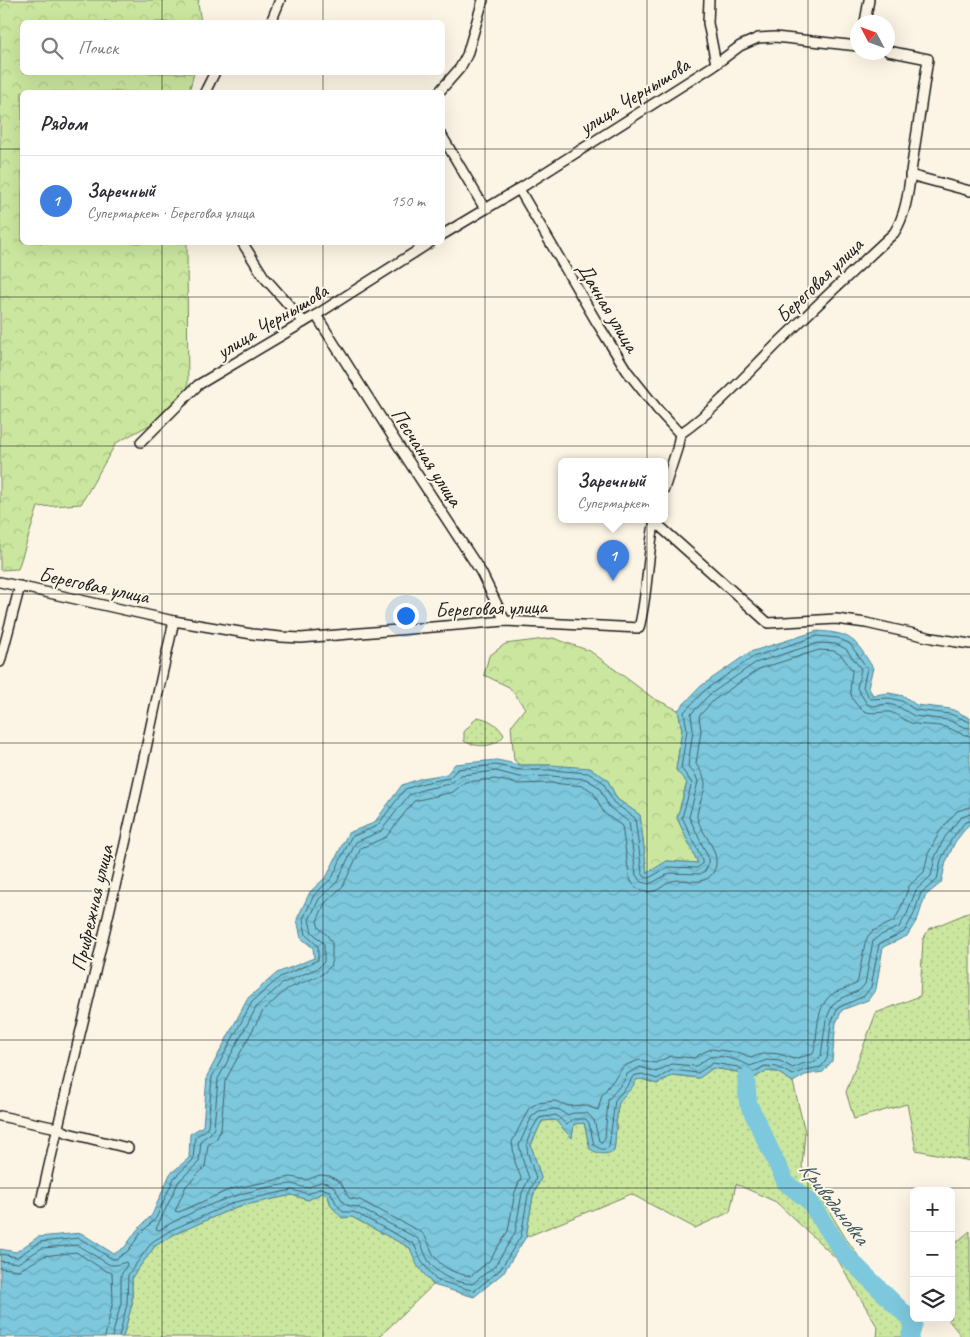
<!DOCTYPE html>
<html lang="ru">
<meta charset="utf-8">
<style>
body{margin:0;font-family:Caveat,sans-serif;background:#f7f7f7;color:#2b2b33}
.controls{position:absolute;right:15px;bottom:15px;display:grid;overflow:hidden;border-radius:8px;box-shadow:0 5px 20px #0002}
.controls button{width:45px;height:45px;display:grid;place-items:center;padding:0;border:0;border-bottom:1px solid #e1e1e2;background:#fff;color:#2b2b33;font:25px sans-serif}
.compass{position:absolute;left:850px;top:15px;width:45px;height:45px;border-radius:50%;background:#fff;box-shadow:0 5px 20px #0002;rotate:311deg}
.you{position:absolute;left:405px;top:615px;width:18px;height:18px;margin:-12px;border:4px solid #fff;border-radius:50%;background:#1a73e8;box-shadow:0 0 0 8px #1a73e833}
.badge{display:grid;place-items:center;width:32px;height:32px;border-radius:50%;background:#1a73e8;color:#fff;font-size:16px;font-weight:700}
.pin{position:absolute;translate:-50% -41px;filter:drop-shadow(0 1px 2px #0008)}
.pin::after{content:'';position:absolute;top:26px;width:18px;height:15px;background:inherit;clip-path:polygon(0 0,100% 0,50% 100%)}
.popup{position:absolute;left:558px;top:458px;width:110px;height:65px;box-sizing:border-box;display:grid;place-content:center;border-radius:8px;background:#fff;filter:drop-shadow(0 1px 4px #0005);font-size:16px;white-space:nowrap;color:#7c7c81}
.popup b{font-size:19px;color:#2b2b33}
.popup::after{content:'';position:absolute;left:50%;top:100%;margin-left:-10px;border:10px solid transparent;border-top-color:#fff}
.list{margin:0;padding:0;list-style:none}
h2{display:flex;justify-content:space-between;align-items:center;height:65px;margin:0;padding:0 20px;font-size:21px}
h2 small{font-size:16px;font-weight:400;color:#7c7c81}
.list li{display:grid;grid-template-columns:32px 1fr auto;gap:15px;align-items:center;box-sizing:border-box;height:90px;padding:0 20px;border-top:1px solid #e1e1e2}
.list b{display:block;font-size:19px;white-space:nowrap}
.list p{margin:0;font-size:16px;white-space:nowrap;color:#7c7c81}
.list em{font-size:16px;font-style:normal;color:#7c7c81}
.icon{flex:none;width:28px;height:28px;fill:none;stroke:currentColor;stroke-width:2;stroke-linecap:round;stroke-linejoin:round}
.map{position:relative;flex:none;width:970px;height:1337px;overflow:hidden}
.search{position:absolute;background:#fff;box-shadow:0 5px 20px #0002;left:20px;top:20px;width:425px;height:55px;display:flex;align-items:center;gap:12px;box-sizing:border-box;padding:0 18px;border-radius:8px;color:#7c7c81;font-size:19px}
.panel{position:absolute;background:#fff;box-shadow:0 5px 20px #0002;left:20px;top:90px;width:425px;height:155px;border-radius:8px}
.map>svg:first-child{display:block}
</style>
<div class="map">
<svg width="970" height="1337" viewBox="0 0 970 1337">
<defs>
<pattern id="grass-dots" width="8" height="8" patternUnits="userSpaceOnUse" patternTransform="scale(1.25)"><rect width="8" height="8" fill="#cbe79f"/><path d="M2 2h.1M6 6h.1" fill="none" stroke="#aec688" stroke-width="1.8" stroke-linecap="round"/></pattern>
<pattern id="forest-crowns" width="20" height="18" patternUnits="userSpaceOnUse" patternTransform="scale(1.25)"><rect width="20" height="18" fill="#cbe79f"/><path d="M2 6a3 3 0 1 1 6 0M12 15a3 3 0 1 1 6 0" fill="none" stroke="#aec688"/></pattern>
<pattern id="water-waves" width="16" height="10" patternUnits="userSpaceOnUse" patternTransform="scale(1.25)"><rect width="16" height="10" fill="#7dc8dd"/><path d="M0 5q4-4 8 0t8 0" fill="none" stroke="#6babbd"/></pattern>
</defs>
<rect width="100%" height="100%" fill="#fcf5e5"/>
<filter id="ink" filterUnits="userSpaceOnUse"><feTurbulence type="fractalNoise" baseFrequency=".02" numOctaves="2"/><feDisplacementMap in="SourceGraphic" scale="10" xChannelSelector="R" yChannelSelector="G"/><feConvolveMatrix kernelMatrix="1 2 1 2 8 2 1 2 1" color-interpolation-filters="sRGB"/></filter>
<g filter="url(#ink)">
<!-- grass -->
<g fill="url(#grass-dots)" stroke="#74825e">
<path d="M477,717C489,719 497,724 504,735C496,748 477,748 464,741V732Z"/>
<path d="M970,912V1161L916,1150L907,1104L854,1119L846,1092L876,1013L920,996L923,939L929,929Z"/>
<path d="M713,1068L737,1072L746,1078L756,1077L766,1071L777,1072L793,1082L805,1132L802,1167L845,1237L874,1278L914,1313V1318L920,1319L917,1337H877L878,1328L838,1260L776,1202L736,1184L730,1212L695,1228L631,1194L526,1237L533,1196L541,1178L531,1145L542,1121L555,1120L572,1138L574,1124L584,1123L590,1149L614,1151C616,1140 616,1110 619,1103C623,1094 633,1090 635,1080L641,1078L657,1084L673,1075L699,1078Z"/>
<path d="M322,1193L328,1196L331,1206L410,1248L418,1265L433,1285L379,1337H123L132,1304V1277L155,1246L173,1235L236,1207L292,1195L308,1200Z"/>
<path d="M970,1231V1337H962L947,1318H951V1247Z"/>
</g>
<!-- forest -->
<g fill="url(#forest-crowns)" stroke="#74825e">
<path d="M0,0H199L198,4L201,22H22V72L194,73L189,92H22V242L187,243L188,404L116,443L81,504L38,507L18,569L0,570Z"/>
<path d="M553,638L590,651L653,698L678,710L682,730L676,770L687,782L677,818L698,863L667,861L647,874L640,815L617,799L607,779L551,765H520L514,760L511,726L525,708L509,687L484,675L489,656L505,644Z"/>
</g>
<!-- water -->
<path fill="url(#water-waves)" stroke="#568390" d="M817,631C852,633 855,639 873,668L868,687L873,695L889,693L904,696L916,705L951,709L970,718V823L955,842L946,862L941,883L925,896L918,918L907,936L883,947L876,989L868,1000L842,1010L836,1023L832,1061L823,1072L805,1075L793,1082L777,1072L766,1071L756,1077L746,1078L737,1072L713,1068L699,1078L673,1075L657,1084L641,1079L636,1080C633,1090 623,1094 619,1103C616,1109 616,1140 614,1151C604,1156 599,1154 590,1149L584,1123L574,1124L572,1138L555,1120L542,1121L531,1145L541,1178L533,1196L526,1237L503,1273L474,1297L433,1285L417,1265L410,1248L352,1217L342,1218L331,1206L328,1196L322,1193L308,1200L292,1195L236,1207L173,1235L155,1246L132,1277V1304L123,1337H0V1249L16,1252L38,1237L81,1233L114,1254L125,1247L137,1230L152,1215L170,1174L189,1158L190,1134L203,1126L207,1076L248,998L277,973L314,958L313,948L301,938L297,919L310,892L327,876L348,833L374,823L402,785L422,778L447,774L455,764L497,760L520,765H551L590,768L607,779L617,799L640,815L647,873L667,861L698,863L677,818L687,783L676,770L682,730L678,710L701,686L750,652Z"/>
<g fill="none" stroke-linecap="round" stroke-linejoin="round">
<!-- shore -->
<g stroke="#436169" stroke-width="1">
<path d="M970,728L964,727L948,720L914,716L899,707L889,704L873,706L867,704L857,688L861,669L846,649L836,644L818,643L755,663L709,695L691,714L693,730L688,766L696,776L698,782L689,817L708,857V865L705,871L700,874L670,873L650,884L641,882L636,875L629,822L609,807L599,787L586,779L551,776L519,777L496,771L461,775L450,784L425,789L409,795L381,831L356,842L337,882L319,899L309,920L312,932L324,944V962L318,968L283,983L257,1006L218,1079L214,1128L210,1134L201,1140L199,1162L179,1181L156,1229L159,1230C198,1207 245,1189 290,1184C296,1184 303,1189 309,1187C315,1185 319,1180 327,1183C338,1187 338,1197 346,1205L357,1207L417,1238C422,1243 423,1250 426,1256C435,1275 453,1282 472,1284L495,1266L515,1233L522,1193L529,1178L523,1161L519,1145L532,1116L539,1111L554,1109L560,1110L566,1115L574,1113H587L594,1120L599,1141L602,1142L605,1138L608,1100L624,1081L627,1074L640,1067L656,1072L672,1064L696,1066C700,1064 705,1059 710,1057C720,1054 741,1061 750,1066L767,1060L780,1061L793,1068L802,1064L817,1061L821,1056L826,1020L833,1004L838,1000L860,990L865,984L873,941L879,936L899,927L907,914L916,890L931,876L935,857L945,837L960,818L970,814"/>
<path d="M970,736C960,735 954,729 945,727C934,724 921,726 911,723C903,720 898,714 890,712C880,711 870,716 861,709C846,696 851,686 852,670L841,655L834,651L819,650L759,669L714,700L699,716L701,731L696,764C709,783 706,785 699,806C698,810 697,814 697,817C701,834 723,853 714,871C704,889 686,877 672,881C667,882 663,887 659,889C646,896 632,889 629,875L622,826L604,813L593,792L584,786L551,783L518,784L495,779L465,782L453,792L414,801L386,837L361,848L343,886L325,903L317,921L319,928L327,935L332,943V959L330,967L321,975L287,989L263,1011L225,1081L221,1129L217,1138L208,1145L205,1167L186,1186L175,1211L179,1212L231,1189L291,1177L306,1180L320,1175L330,1176L341,1183L349,1198L360,1200L421,1232C428,1238 429,1246 433,1254C441,1268 455,1274 471,1276L489,1261L508,1231L515,1192L521,1178L515,1162L512,1142L529,1108L538,1103L555,1101L568,1106L584,1105L598,1110L602,1095L624,1066L639,1060L655,1063L671,1056L694,1058L704,1052L711,1049L741,1053L751,1058C766,1051 778,1052 793,1059L813,1054C819,1036 814,1009 831,995C838,990 848,988 856,984L858,980L865,943L868,936L873,931L894,921L900,910L909,886L924,872L928,854L940,831L957,811L970,807"/>
<path d="M0,1254L17,1257L40,1242L79,1238L112,1259H116L128,1251L141,1233L156,1218L174,1178L193,1160L195,1137L206,1130L208,1126L212,1077L252,1002L280,977L318,960V946L306,935L303,919L314,895L332,878L351,837L377,826L405,789L424,783L449,778L458,769L496,765L520,770H551L588,773L603,782L613,802L635,818L642,873L645,877L649,878L668,867L697,868L702,864V859L682,817L692,783L681,768L687,730L684,712L705,690L753,657L817,636L838,638L850,644L867,668L863,687L870,699L889,698L902,701L915,710L950,714L970,722"/>
<path d="M0,1261L18,1263L42,1248L77,1245L110,1265H116L126,1262L127,1265L121,1275V1303L112,1337"/>
<path d="M0,1268L20,1270L44,1256L76,1252L104,1270L112,1273L113,1301L105,1337"/>
<path d="M119,1337L127,1304L128,1275L152,1242L171,1230L235,1202L292,1190L308,1194L321,1188L330,1191L336,1203L343,1212H354L414,1244L422,1262L436,1280L474,1291L500,1270L521,1236L528,1195L536,1178C526,1148 521,1146 539,1118L556,1115L567,1125L573,1119H586L589,1123L594,1145C599,1149 604,1151 609,1147L615,1100L629,1084L633,1076L642,1074L657,1079L672,1070L698,1073L713,1063L738,1067L748,1073L754,1072L765,1066L777,1067L793,1075L804,1070L821,1067L827,1059L831,1023L838,1008L864,996L871,987L879,944L904,932L913,916L921,893L937,880L941,860L951,840L965,822L970,821"/>
</g>
<!-- river -->
<path stroke="#7dc8dd" stroke-width="18" d="M746,1078L748,1103L786,1183L809,1201L844,1254L914,1323L910,1337"/>
<!-- minor casing -->
<g stroke="#1c1c1c" stroke-width="12">
<g id="minor">
<path d="M709,0L708,23L716,64"/>
<path d="M271,22L280,0"/>
<path d="M865,22L869,0"/>
<path d="M205,92L215,72"/>
<path d="M439,92L460,68L467,55L483,0"/>
<path d="M442,136L485,209"/>
<path d="M910,175L970,191"/>
<path d="M519,189L596,321L627,371L658,410L680,434"/>
<path d="M442,235L519,189L716,64L740,46L758,38L775,37L858,46"/>
<path d="M242,242L264,277L304,322"/>
<path d="M316,315L398,445L481,572L505,621"/>
<path d="M141,442L198,385L316,315L431,242"/>
<path d="M664,489L677,449L680,434C716,409 746,375 778,343C816,306 855,269 894,233C908,212 909,182 913,158C918,125 923,92 928,59L888,51"/>
<path d="M655,522L768,623L836,619L866,623L932,638L970,644"/>
<path d="M0,582L174,621L252,634L281,637L301,638L505,621L639,628C648,593 647,556 655,520"/>
<path d="M0,662L20,586"/>
<path d="M0,1116L57,1128L68,1133L128,1148"/>
<path d="M41,1202C64,1095 92,989 116,882C137,795 154,708 174,621"/>
</g>
</g>
<!-- minor -->
<use href="#minor" stroke="#fcf5e5" stroke-width="9"/>
</g>
</g>
<!-- grid -->
<path fill="none" stroke="#1c1c1c" stroke-width="1" stroke-opacity="0.55" d="M162,0V22M323,0V22M485,0V1337M647,0V1337M808,0V1337M162,72V92M323,72V92M0,149H22M442,149H970M162,242V1337M323,242V1337M0,297H970M0,446H970M0,594H970M0,743H970M0,891H970M0,1040H970M0,1188H970"/>
<g text-anchor="middle" dominant-baseline="central" stroke-width="4" stroke-linejoin="round" paint-order="stroke">
<!-- street labels -->
<g font-size="21" fill="#1c1c1c" stroke="#fcf5e5">
<text transform="translate(634 96) rotate(-32)">улица Чернышова</text>
<text transform="translate(819 280) rotate(-44)">Береговая улица</text>
<text transform="translate(608 307) rotate(59)">Дачная улица</text>
<text transform="translate(272 321) rotate(-31)">улица Чернышова</text>
<text transform="translate(427 457) rotate(57)">Песчаная улица</text>
<text transform="translate(94 585) rotate(12)">Береговая улица</text>
<text transform="translate(491 608) rotate(-2)">Береговая улица</text>
<text transform="translate(92 908) rotate(-77)">Прибрежная улица</text>
</g>
<!-- water labels -->
<g font-size="22" font-style="italic" fill="#3e5860" stroke="#fcf5e5">
<text transform="translate(834 1203) rotate(52)">Криводановка</text>
</g>
</g>
</svg>
<div class="controls">
<button>+</button>
<button>−</button>
<button><svg class="icon" aria-label="layers" viewBox="0 0 24 24"><path d="M12 4l9 5-9 5-9-5zM3 14l9 5 9-5"/></svg></button>
</div>
<svg class="compass" viewBox="-18 -18 36 36"><path d="M0-13l5 13h-10z" fill="#e53935"/><path d="M0 13l5-13h-10z" fill="#7c7c81"/></svg>
<div class="you"></div>
<div class="pin badge" style="left:613px;top:581px;background:#3f7fe0">1</div>
<div class="popup"><b>Заречный</b>Супермаркет</div>
<div class="search"><svg class="icon" aria-label="search" viewBox="0 0 24 24"><circle cx="10" cy="10" r="6"/><path d="M15 15l6 6"/></svg>Поиск</div>
<section class="panel">
<h2>Рядом<small></small></h2>
<ul class="list">
<li><span class="badge" style="background:#3f7fe0">1</span><div><b>Заречный</b><p>Супермаркет · Береговая улица</p></div><em>150 m</em></li>
</ul>
</section>
</div>
